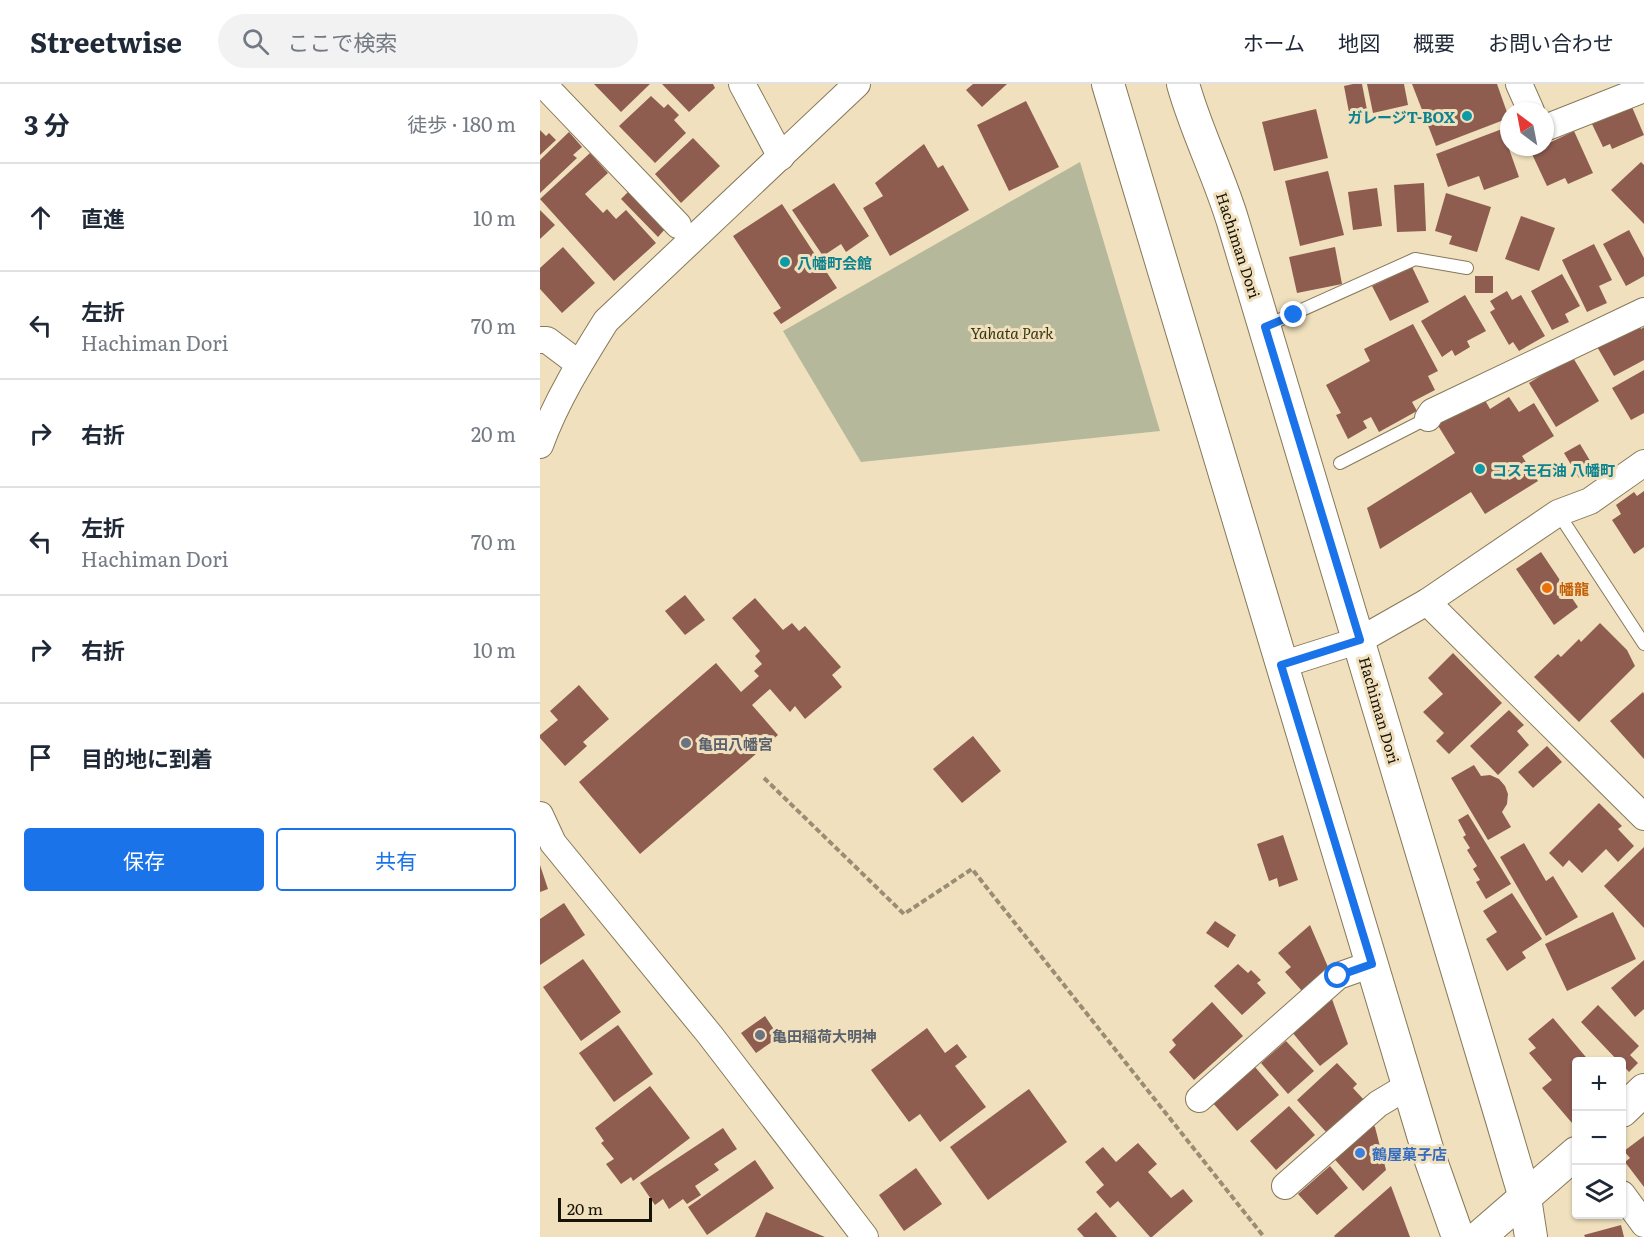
<!DOCTYPE html>
<html lang="ja">
<meta charset="utf-8">
<style>
body{margin:0;font-family:Literata,"Noto Sans JP",serif;background:#f2f2f3;color:#1f2937}
.controls{position:absolute;right:18px;bottom:18px;display:grid;overflow:hidden;border-radius:6px;box-shadow:0 2px 4px #0004}
.controls button{width:54px;height:54px;display:grid;place-items:center;padding:0;border:0;border-bottom:2px solid #e0e1e3;background:#fff;color:#1f2937;font:30px sans-serif}
.compass{position:absolute;left:960px;top:18px;width:54px;height:54px;border-radius:50%;background:#fff;box-shadow:0 2px 4px #0004;rotate:328deg}
.scale{position:absolute;left:18px;bottom:15px;width:94px;box-sizing:border-box;padding-left:6px;border:3px solid #171206;border-top:0;font-size:16px;line-height:21px;white-space:nowrap;color:#171206;-webkit-text-stroke:4px #f0e0bd;paint-order:stroke}
.stop{position:absolute;width:18px;height:18px;margin:-14px;border:4px solid #1a73e8;border-radius:50%;background:#fff}
.stop.end{background:#1a73e8;border-color:#fff;box-shadow:0 2px 6px #0008}
.list{margin:0;padding:0;list-style:none}
h2{display:flex;justify-content:space-between;align-items:center;height:78px;margin:0;padding:0 24px;font-size:26px}
h2 small{font-size:20px;font-weight:400;color:#747a83}
.list li{display:grid;grid-template-columns:39px 1fr auto;gap:18px;align-items:center;box-sizing:border-box;height:108px;padding:0 24px;border-top:2px solid #e0e1e3}
.list b{display:block;font-size:22px;white-space:nowrap}
.list p{margin:0;font-size:20px;white-space:nowrap;color:#747a83}
.list em{font-size:20px;font-style:normal;color:#747a83}
.actions{display:flex;gap:12px;padding:18px 24px}
.actions a{flex:1;padding:14px 0;border:2px solid #1a73e8;border-radius:6px;text-align:center;font-size:21px;color:#1a73e8}
.actions .main{background:#1a73e8;color:#fff}
.icon{flex:none;width:33px;height:33px;fill:none;stroke:currentColor;stroke-width:2;stroke-linecap:round;stroke-linejoin:round}
.map{position:relative;flex:none;width:1104px;height:1153px;overflow:hidden}
header{display:flex;align-items:center;gap:36px;box-sizing:border-box;height:84px;padding:0 30px;background:#fff;border-bottom:2px solid #e0e1e3}
header strong{font-size:28px}
nav{display:flex;gap:33px;margin-inline-start:auto;font-size:21px}
.search{width:420px;height:54px;background:#f2f2f3;display:flex;align-items:center;gap:15px;box-sizing:border-box;padding:0 21px;border-radius:33px;color:#747a83;font-size:22px}
main{display:flex}
aside{flex:1;background:#fff}
.map>svg:first-child{display:block}
</style>
<header>
<strong>Streetwise</strong>
<div class="search"><svg class="icon" aria-label="search" viewBox="0 0 24 24"><circle cx="10" cy="10" r="6"/><path d="M15 15l6 6"/></svg>ここで検索</div>
<nav><a>ホーム</a><a>地図</a><a>概要</a><a>お問い合わせ</a></nav>
</header>
<main>
<aside>
<h2>3 分<small>徒歩 · 180 m</small></h2>
<ul class="list">
<li><svg class="icon" aria-label="ahead" viewBox="0 0 24 24"><path d="M12 20V5M6 11l6-6 6 6"/></svg><div><b>直進</b></div><em>10 m</em></li>
<li><svg class="icon" aria-label="left" viewBox="0 0 24 24"><path d="M17 20v-9H6M10 6l-5 5 5 5"/></svg><div><b>左折</b><p>Hachiman Dori</p></div><em>70 m</em></li>
<li><svg class="icon" aria-label="right" viewBox="0 0 24 24"><path d="M7 20v-9h11M14 6l5 5-5 5"/></svg><div><b>右折</b></div><em>20 m</em></li>
<li><svg class="icon" aria-label="left" viewBox="0 0 24 24"><path d="M17 20v-9H6M10 6l-5 5 5 5"/></svg><div><b>左折</b><p>Hachiman Dori</p></div><em>70 m</em></li>
<li><svg class="icon" aria-label="right" viewBox="0 0 24 24"><path d="M7 20v-9h11M14 6l5 5-5 5"/></svg><div><b>右折</b></div><em>10 m</em></li>
<li><svg class="icon" aria-label="arrive" viewBox="0 0 24 24"><path d="M6 21V4h12l-3 4 3 4H6"/></svg><div><b>目的地に到着</b></div></li>
</ul>
<div class="actions"><a class="main">保存</a><a>共有</a></div>
</aside>
<div class="map">
<svg width="1104" height="1153" viewBox="0 0 1104 1153">
<rect width="100%" height="100%" fill="#f0e0bd"/>
<!-- green -->
<path fill="#b5b89a" d="M540,78L620,347L321,378L243,247Z"/>
<!-- building -->
<g fill="#8e5d50">
<path d="M54,0H110L81,28Z"/>
<path d="M122,0H173L175,4L149,28Z"/>
<path d="M433,0H467L442,23L426,6Z"/>
<path d="M813,0H822L829,36L811,39L804,2Z"/>
<path d="M827,0H864L868,21L833,29Z"/>
<path d="M872,0H957L969,34L896,62Z"/>
<path d="M111,12L124,24L128,20L139,31L134,36L146,49L115,79L79,42Z"/>
<path d="M486,17L519,83L469,107L437,41Z"/>
<path d="M1092,23L1104,51L1072,65L1070,60L1063,63L1052,40Z"/>
<path d="M776,25L788,74L734,87L722,38Z"/>
<path d="M962,45L979,93L944,106L939,92L908,103L896,70Z"/>
<path d="M0,46L6,52L9,49L16,56L0,71Z"/>
<path d="M1034,47L1053,89L1028,100L1025,94L1007,102L991,68L1005,63V61Z"/>
<path d="M29,48L42,63L33,71L37,74L0,109V76Z"/>
<path d="M153,54L180,82L141,119L115,90Z"/>
<path d="M384,60L398,84L403,81L429,126L350,172L323,124L343,112L335,99Z"/>
<path d="M50,69L68,89L45,110L63,129L67,125L76,135L86,126L116,159L74,197L0,115Z"/>
<path d="M1101,78L1104,81V140L1071,106Z"/>
<path d="M788,87L804,151L760,162L745,97Z"/>
<path d="M294,99L329,152L306,168L301,160L283,172L252,126Z"/>
<path d="M884,99L886,147L857,148L854,101Z"/>
<path d="M837,104L842,142L813,146L808,108Z"/>
<path d="M88,108L125,145L118,153L81,115Z"/>
<path d="M906,109L951,123L937,168L909,160L912,152L895,147Z"/>
<path d="M242,120L297,204L241,240L233,229L241,224L193,152Z"/>
<path d="M0,126L15,141L0,155Z"/>
<path d="M981,132L1015,144L999,187L965,175Z"/>
<path d="M1089,146L1104,174V192L1086,202L1063,160Z"/>
<path d="M1054,160L1072,196L1059,202L1067,219L1047,228L1022,176Z"/>
<path d="M23,163L55,199L22,229L0,205V184Z"/>
<path d="M795,163L802,200L757,209L749,173Z"/>
<path d="M872,183L889,218L850,237L832,202Z"/>
<path d="M1022,190L1040,222L1025,230L1029,238L1012,246L991,207Z"/>
<rect x="935" y="192" width="18" height="17"/>
<path d="M967,207L972,216L981,211L1005,252L979,267L973,258L969,261L950,228L955,225L950,217Z"/>
<path d="M925,211L946,247L927,257L930,263L915,272L912,266L902,273L881,237Z"/>
<path d="M1097,238L1101,245L1104,243V276L1074,292L1056,261Z"/>
<path d="M873,240L898,287L888,292L895,306L872,318L877,327L839,348L831,333L823,337L827,344L808,355L796,331L801,329L786,301L830,277L824,265Z"/>
<path d="M1032,272L1059,317L1016,343L989,299Z"/>
<path d="M1104,286V329L1091,336L1072,304Z"/>
<path d="M942,311L950,325L969,313L979,328L994,319L1014,352L982,372L998,397L945,430L931,408L840,465L827,424L915,369L897,340Z"/>
<path d="M1040,360L1055,385L1039,394L1024,369Z"/>
<path d="M1104,407V463L1094,470L1072,436L1081,430L1076,421L1094,408L1097,412Z"/>
<path d="M1001,468L1038,523L1014,541L976,485Z"/>
<path d="M145,511L165,536L145,551L125,527Z"/>
<path d="M215,514L243,546L252,539L259,547L265,542L301,583L292,591L302,603L265,635L255,622L250,628L230,605L212,621L238,651L100,770L39,698L176,579L201,608L219,592L214,587L222,580L215,572L220,567L192,534Z"/>
<path d="M1060,539L1087,566L1095,582L1039,638L994,593L1018,570L1021,573L1039,555L1041,558Z"/>
<path d="M913,569L962,619L909,670L896,657L904,649L883,628L903,610L888,594Z"/>
<path d="M39,601L69,635L43,658L47,662L25,682L0,654V651L18,636L10,627Z"/>
<path d="M1103,608L1104,610V675L1070,637Z"/>
<path d="M969,626L984,641L977,647L989,661L958,691L930,662Z"/>
<path d="M433,652L461,687L422,719L393,685Z"/>
<path d="M1007,662L1022,678L993,704L978,688Z"/>
<path d="M934,681L941,692L950,691L959,695L965,702L968,710L967,720L962,728L971,743L948,756L911,694Z"/>
<path d="M1059,719L1082,742L1078,745L1094,762L1078,778L1066,765L1042,789L1029,776L1023,783L1009,769Z"/>
<path d="M928,730L971,800L946,815L936,798L940,796L933,785L937,782L927,766L930,764L923,753L926,751L918,736Z"/>
<path d="M743,751L758,796L739,803L737,794L729,797L717,760Z"/>
<path d="M984,759L1006,797L1013,792L1038,833L1006,852L960,773Z"/>
<path d="M1104,763V844L1064,802Z"/>
<path d="M0,781L8,805L0,808Z"/>
<path d="M972,809L1002,855L982,868L986,874L967,887L946,855L957,848L943,827Z"/>
<path d="M24,819L45,851L0,881V835Z"/>
<path d="M1073,828L1096,875L1027,907L1005,860Z"/>
<path d="M675,837L696,851L688,864L666,849Z"/>
<path d="M770,841L788,883L762,907L745,888L751,883L738,869Z"/>
<path d="M43,875L81,928L41,957L3,903Z"/>
<path d="M1104,876V925L1095,933L1071,904Z"/>
<path d="M698,880L708,889L711,886L721,896L717,899L726,909L702,931L674,902Z"/>
<path d="M792,915L808,960L780,982L752,948Z"/>
<path d="M672,918L703,952L654,996L629,968L636,961L632,956Z"/>
<path d="M1058,921L1099,962L1090,971L1098,979L1089,988L1082,980V978H1079L1041,938Z"/>
<path d="M225,932L239,953L216,969L201,949Z"/>
<path d="M1013,934L1050,978H1036V1034L1032,1039L1002,1004L1012,996L989,969L996,964L988,955Z"/>
<path d="M78,941L113,990L74,1018L39,969Z"/>
<path d="M387,944L405,969L417,960L427,973L415,982L446,1023L400,1058L380,1030L369,1038L331,986Z"/>
<path d="M746,957L774,987L748,1010L721,979Z"/>
<path d="M797,979L817,1000L813,1004L824,1016L787,1049L757,1016Z"/>
<path d="M715,983L739,1011L697,1047L673,1019Z"/>
<path d="M110,1002L150,1054L93,1097L91,1093L81,1100L66,1080L74,1075L61,1059L64,1057L55,1044Z"/>
<path d="M489,1005L527,1058L448,1116L410,1063Z"/>
<path d="M749,1022L775,1051L736,1086L710,1057Z"/>
<path d="M827,1034L835,1043L846,1086L823,1107L789,1069Z"/>
<path d="M183,1044L197,1065L174,1080L179,1086L155,1102L161,1111L147,1120L143,1115L129,1125L123,1115L115,1121L100,1099Z"/>
<path d="M1104,1052V1103L1085,1078L1090,1074L1084,1067Z"/>
<path d="M598,1059L617,1080L608,1088L631,1114L643,1105L653,1117L612,1153H610L578,1117L570,1124L556,1108L564,1101L545,1078L563,1063L576,1078Z"/>
<path d="M215,1076L234,1104L167,1151L148,1123Z"/>
<path d="M790,1082L808,1104L777,1131L758,1110Z"/>
<path d="M376,1084L402,1120L364,1147L339,1111Z"/>
<path d="M851,1102L870,1153H795L794,1152Z"/>
<path d="M226,1128L285,1153H215Z"/>
<path d="M556,1128L577,1153H544L537,1145Z"/>
<path d="M1081,1141L1084,1153H1045L1044,1151Z"/>
</g>
<g fill="none" stroke-linecap="round" stroke-linejoin="round">
<!-- service casing -->
<g stroke="#867858" stroke-width="14">
<g id="service">
<path d="M726,242L875,175L927,184"/>
<path d="M800,379L888,334"/>
<path d="M1018,429L1104,560"/>
</g>
</g>
<!-- minor casing -->
<g stroke="#867858" stroke-width="28">
<g id="minor">
<path d="M3,0L138,141"/>
<path d="M202,0L241,73"/>
<path d="M979,0L991,27"/>
<path d="M1005,44L1104,5"/>
<path d="M0,256H7L39,280"/>
<path d="M888,334L892,328L1104,227"/>
<path d="M0,361C16,317 41,277 66,237L317,0"/>
<path d="M887,518L1104,733"/>
<path d="M741,581L820,556L887,518L1018,429L1050,417L1104,379"/>
<path d="M0,731L13,759L170,951L325,1153"/>
<path d="M659,1015L798,892L832,880"/>
<path d="M745,1102L838,1020L868,1002"/>
<path d="M1082,1110L1104,1140"/>
</g>
</g>
<!-- tertiary casing -->
<g stroke="#867858" stroke-width="34">
<g id="tertiary">
<path d="M568,0L889,1071L918,1153"/>
<path d="M643,0C656,47 679,91 693,138C783,437 873,736 962,1036L985,1114L991,1153"/>
<path d="M1082,1027L1104,1006"/>
<path d="M939,1153L1036,1069"/>
</g>
</g>
<!-- path -->
<path stroke="#998e74" stroke-width="4" stroke-dasharray="6 3" stroke-linecap="butt" d="M224,694L364,830L432,785L724,1153"/>
<!-- service -->
<use href="#service" stroke="#fff" stroke-width="12"/>
<!-- minor -->
<use href="#minor" stroke="#fff" stroke-width="26"/>
<!-- tertiary -->
<use href="#tertiary" stroke="#fff" stroke-width="32"/>
</g>
<g fill="none" stroke-linecap="round" stroke-linejoin="round">
<!-- route -->
<path stroke="#1a73e8" stroke-width="8" d="M754,231L725,243L820,556L741,581L832,880L798,892"/>
</g>
<!-- markers -->
<g fill="#0f9aa8" stroke="#f0e0bd" stroke-width="2">
<circle cx="927" cy="32" r="6"/>
<circle cx="245" cy="178" r="6"/>
<circle cx="940" cy="385" r="6"/>
</g>
<circle fill="#e8710a" stroke="#f0e0bd" stroke-width="2" cx="1007" cy="504" r="6"/>
<g fill="#6b7280" stroke="#f0e0bd" stroke-width="2">
<circle cx="146" cy="659" r="6"/>
<circle cx="220" cy="951" r="6"/>
</g>
<circle fill="#3f7fe0" stroke="#f0e0bd" stroke-width="2" cx="820" cy="1069" r="6"/>
<g text-anchor="middle" dominant-baseline="central" stroke-width="6" stroke-linejoin="round" paint-order="stroke">
<!-- culture labels -->
<g font-size="15" font-weight="bold" fill="#0d838f" stroke="#f0e0bd" text-anchor="start">
<text x="915" y="32" text-anchor="end">ガレージT-BOX</text>
<text x="257" y="178">八幡町会館</text>
<text x="952" y="385">コスモ石油 八幡町</text>
</g>
<!-- street labels -->
<g font-size="15" fill="#171206" stroke="#f0e0bd">
<text transform="translate(699 161) rotate(72)">Hachiman Dori</text>
<text transform="translate(840 626) rotate(74)">Hachiman Dori</text>
</g>
<!-- park labels -->
<g font-size="15" font-style="italic" fill="#36370f" stroke="#f0e0bd">
<text x="472" y="248">Yahata Park</text>
</g>
<!-- food labels -->
<g font-size="15" font-weight="bold" fill="#c56008" stroke="#f0e0bd" text-anchor="start">
<text x="1019" y="504">幡龍</text>
</g>
<!-- worship labels -->
<g font-size="15" font-weight="bold" fill="#5b616d" stroke="#f0e0bd" text-anchor="start">
<text x="158" y="659">亀田八幡宮</text>
<text x="232" y="951">亀田稲荷大明神</text>
</g>
<!-- shop labels -->
<g font-size="15" font-weight="bold" fill="#366cbe" stroke="#f0e0bd" text-anchor="start">
<text x="832" y="1069">鶴屋菓子店</text>
</g>
</g>
</svg>
<div class="controls">
<button>+</button>
<button>−</button>
<button><svg class="icon" aria-label="layers" viewBox="0 0 24 24"><path d="M12 4l9 5-9 5-9-5zM3 14l9 5 9-5"/></svg></button>
</div>
<svg class="compass" viewBox="-18 -18 36 36"><path d="M0-13l5 13h-10z" fill="#e53935"/><path d="M0 13l5-13h-10z" fill="#747a83"/></svg>
<div class="scale">20 m</div>
<div class="stop" style="left:798px;top:892px"></div>
<div class="stop end" style="left:754px;top:231px"></div>
</div>
</main>
